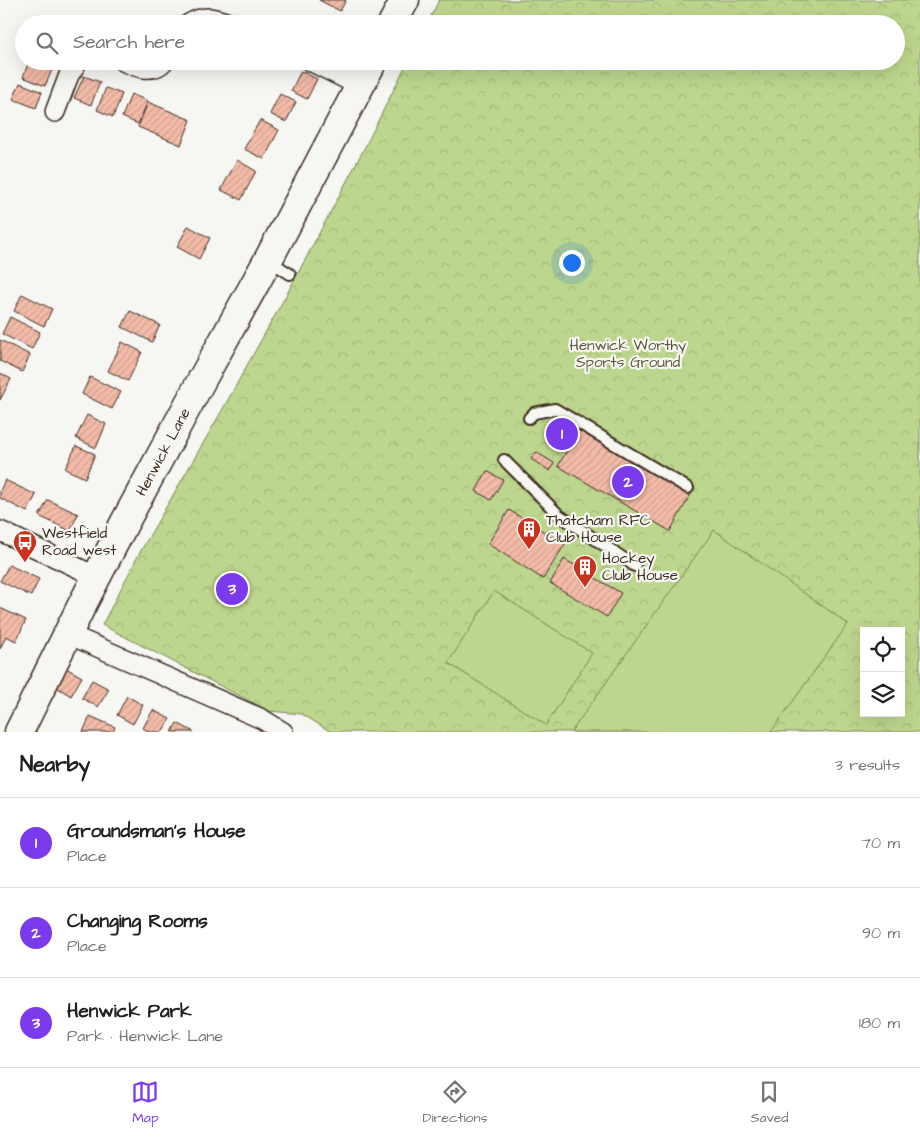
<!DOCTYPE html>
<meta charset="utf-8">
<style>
body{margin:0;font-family:"Architects Daughter",sans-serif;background:#f2f2f2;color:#202124}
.controls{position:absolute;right:15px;bottom:15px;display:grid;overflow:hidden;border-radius:0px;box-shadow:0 5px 20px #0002}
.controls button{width:45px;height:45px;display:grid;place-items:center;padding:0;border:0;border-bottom:1px solid #e0e0e0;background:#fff;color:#202124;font:25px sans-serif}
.you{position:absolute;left:571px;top:262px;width:18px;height:18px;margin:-12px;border:4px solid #fff;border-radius:50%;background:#1a73e8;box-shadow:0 0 0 8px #1a73e833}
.badge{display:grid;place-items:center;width:32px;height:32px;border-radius:50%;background:#7c3aed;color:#fff;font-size:16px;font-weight:700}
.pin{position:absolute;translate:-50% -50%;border:2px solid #fff;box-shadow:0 1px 5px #0006}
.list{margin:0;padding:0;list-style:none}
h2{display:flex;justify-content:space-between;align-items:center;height:65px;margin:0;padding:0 20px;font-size:21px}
h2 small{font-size:16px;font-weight:400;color:#757577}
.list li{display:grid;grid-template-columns:32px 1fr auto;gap:15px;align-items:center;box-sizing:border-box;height:90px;padding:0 20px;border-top:1px solid #e0e0e0}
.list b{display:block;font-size:19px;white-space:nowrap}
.list p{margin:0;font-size:16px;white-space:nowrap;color:#757577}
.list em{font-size:16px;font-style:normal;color:#757577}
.icon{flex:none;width:28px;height:28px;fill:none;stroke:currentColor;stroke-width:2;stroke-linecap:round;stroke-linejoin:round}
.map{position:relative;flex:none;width:920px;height:732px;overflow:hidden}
.search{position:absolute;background:#fff;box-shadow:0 5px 20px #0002;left:15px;right:15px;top:15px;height:55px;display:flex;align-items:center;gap:12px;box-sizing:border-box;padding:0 18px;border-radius:28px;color:#757577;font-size:19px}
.sheet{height:335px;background:#fff}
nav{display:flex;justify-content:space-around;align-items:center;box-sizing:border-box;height:70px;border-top:1px solid #e0e0e0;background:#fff;font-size:14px;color:#757577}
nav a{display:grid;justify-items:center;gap:2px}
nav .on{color:#7c3aed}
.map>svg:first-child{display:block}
</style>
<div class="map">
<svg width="920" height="732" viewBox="0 0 920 732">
<defs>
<pattern id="forest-crowns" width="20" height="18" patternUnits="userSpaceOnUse" patternTransform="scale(1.25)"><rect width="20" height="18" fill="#bdd68d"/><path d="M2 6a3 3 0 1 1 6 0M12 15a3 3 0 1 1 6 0" fill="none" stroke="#a3b879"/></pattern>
<pattern id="building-hatch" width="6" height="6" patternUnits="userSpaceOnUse" patternTransform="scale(1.25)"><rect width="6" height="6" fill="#f3bba8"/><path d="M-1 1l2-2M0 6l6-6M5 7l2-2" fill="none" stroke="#d1a190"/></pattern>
</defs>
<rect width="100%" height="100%" fill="#f6f6f2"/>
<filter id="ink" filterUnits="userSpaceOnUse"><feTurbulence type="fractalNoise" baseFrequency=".02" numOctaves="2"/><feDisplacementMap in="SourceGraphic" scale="10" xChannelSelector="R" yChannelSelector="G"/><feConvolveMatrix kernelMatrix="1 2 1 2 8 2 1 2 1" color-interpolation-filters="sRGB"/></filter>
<g filter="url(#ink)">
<!-- forest -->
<path fill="url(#forest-crowns)" stroke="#7c8056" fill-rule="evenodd" d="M439,0H920V732H331L302,714L269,711L102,625L139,554L220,414L288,292L367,143L408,61H896V24H427ZM864,631H901V713H864Z"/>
<!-- pitch -->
<g fill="#bdd68d" stroke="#7c8056">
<path d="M714,530L848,624L771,732H571Z"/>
<path d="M494,591L592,653L546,725L448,663Z"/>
</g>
<!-- building -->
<g fill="url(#building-hatch)" stroke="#3b2a1e">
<path d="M319,0H346L340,11Z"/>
<path d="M53,17L69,24H50Z"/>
<path d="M322,17L338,24H319Z"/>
<path d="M107,18L120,24H104Z"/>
<path d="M29,61L52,70L45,86L23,77Z"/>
<path d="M301,71L317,79L307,99L291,91Z"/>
<path d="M84,76L100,82L91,105L74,98Z"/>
<path d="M20,83L42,92L36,108L13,99Z"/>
<path d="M106,88L122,94L113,117L97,110Z"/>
<path d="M131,94L148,101L138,124L122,117Z"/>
<path d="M280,94L296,102L286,122L270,114Z"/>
<path d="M148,102L191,120L181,145L138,127Z"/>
<path d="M260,120L279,130L264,159L244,149Z"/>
<path d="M237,160L256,171L241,200L221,190Z"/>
<path d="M188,226L210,238L199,259L177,247Z"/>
<path d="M22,294L52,309L44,326L14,311Z"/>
<path d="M130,311L160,325L152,342L122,327Z"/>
<path d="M10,317L40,332L32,349L2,334Z"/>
<path d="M0,340L30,355L22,372L0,361Z"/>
<path d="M122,342L142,352L128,381L108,371Z"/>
<path d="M0,373L11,379L0,400Z"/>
<path d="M90,377L121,392L112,409L82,394Z"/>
<path d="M87,415L106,424L96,448L76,438Z"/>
<path d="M560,422L574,430L565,445L551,437Z"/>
<path d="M579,429L691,494L670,531L558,466Z"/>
<path d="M76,446L95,454L85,478L65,469Z"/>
<path d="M536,452L554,463L550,471L531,459Z"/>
<path d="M487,471L503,480L491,500L476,491Z"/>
<path d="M5,480L36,495L27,512L0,498V491Z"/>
<path d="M48,500L78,514L70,531L39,516Z"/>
<path d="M509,510L546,533L549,530L551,531L555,534L553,536L565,544L543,579L488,544Z"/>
<path d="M564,559L574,565L576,562L582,566L580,569L621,593L607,617L550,583Z"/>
<path d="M9,565L39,579L31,596L0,581Z"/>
<path d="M0,608L26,620L16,641L6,636L0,649Z"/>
<path d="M66,668L82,677L71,696L55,686Z"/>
<path d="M92,680L109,689L98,707L82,698Z"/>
<path d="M127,696L143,705L133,724L117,715Z"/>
<path d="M153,710L170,719L162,732H150L143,728Z"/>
<path d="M90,716L115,727L113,732H83Z"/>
<path d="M177,723L194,732H172Z"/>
</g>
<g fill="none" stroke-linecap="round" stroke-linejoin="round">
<!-- lane casing -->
<g stroke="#3b2a1e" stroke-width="14">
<g id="lane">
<path d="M270,261L290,274"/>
<path d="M529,418L534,413L555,409L688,488"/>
<path d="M504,460L559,515L635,566"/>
</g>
</g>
<!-- street casing -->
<g stroke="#3b2a1e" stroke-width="22">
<g id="street">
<path d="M189,24C204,14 215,18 231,24"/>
<path d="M123,61C136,67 153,74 164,61"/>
<path d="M310,61L360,86"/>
<path d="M55,112L69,75L78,61"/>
<path d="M0,531L97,577"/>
<path d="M68,634L262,719L283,732"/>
</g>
</g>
<!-- secondary casing -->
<g stroke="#3b2a1e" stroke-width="31">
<g id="secondary">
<path d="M392,24L405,0"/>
<path id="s1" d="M19,732L82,605L125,522L200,383L268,260L373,61"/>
</g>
</g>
<!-- lane -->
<use href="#lane" stroke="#f6f6f2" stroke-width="10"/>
<!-- street -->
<use href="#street" stroke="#f6f6f2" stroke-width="19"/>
<!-- secondary -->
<use href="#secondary" stroke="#f6f6f2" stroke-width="28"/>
</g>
</g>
<!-- icons -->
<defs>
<g id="building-pin" transform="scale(1.25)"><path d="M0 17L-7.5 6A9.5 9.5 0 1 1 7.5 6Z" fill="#c8321e" stroke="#f6f6f2"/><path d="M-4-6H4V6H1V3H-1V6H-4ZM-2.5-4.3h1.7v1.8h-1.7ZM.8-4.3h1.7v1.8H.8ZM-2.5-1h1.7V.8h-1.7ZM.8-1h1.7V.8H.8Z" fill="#fff"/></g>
<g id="bus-pin" transform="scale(1.25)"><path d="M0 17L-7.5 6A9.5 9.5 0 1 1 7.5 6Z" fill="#c8321e" stroke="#f6f6f2"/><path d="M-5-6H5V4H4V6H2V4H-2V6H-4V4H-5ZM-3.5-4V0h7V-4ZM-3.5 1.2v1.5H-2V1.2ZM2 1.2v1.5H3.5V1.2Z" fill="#fff"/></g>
</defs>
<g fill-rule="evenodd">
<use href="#building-pin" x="529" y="529"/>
<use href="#bus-pin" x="25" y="542"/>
<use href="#building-pin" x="585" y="567"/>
</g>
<g text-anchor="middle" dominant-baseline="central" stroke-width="4.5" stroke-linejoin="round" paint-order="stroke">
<!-- park labels -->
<g font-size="15" fill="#5c553a" stroke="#f6f6f2">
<text x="628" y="345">Henwick Worthy<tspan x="628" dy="17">Sports Ground</tspan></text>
</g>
<!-- street labels -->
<g font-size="15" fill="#3b2a1e" stroke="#f6f6f2">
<text stroke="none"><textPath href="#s1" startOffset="315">Henwick Lane</textPath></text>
</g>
<!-- poi labels -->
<g font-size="15" fill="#3b2a1e" stroke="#f6f6f2" text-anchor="start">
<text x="546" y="520">Thatcham RFC<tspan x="546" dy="17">Club House</tspan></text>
<text x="42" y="533">Westfield<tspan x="42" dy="17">Road west</tspan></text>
<text x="602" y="558">Hockey<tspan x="602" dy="17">Club House</tspan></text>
</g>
</g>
</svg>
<div class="controls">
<button><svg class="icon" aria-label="locate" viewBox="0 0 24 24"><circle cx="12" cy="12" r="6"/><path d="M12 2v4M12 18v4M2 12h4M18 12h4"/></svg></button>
<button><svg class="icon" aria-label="layers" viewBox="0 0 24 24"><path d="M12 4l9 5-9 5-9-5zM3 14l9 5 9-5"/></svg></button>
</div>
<div class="you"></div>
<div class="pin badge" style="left:562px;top:434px">1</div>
<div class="pin badge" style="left:628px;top:482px">2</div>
<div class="pin badge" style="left:232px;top:589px">3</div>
<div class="search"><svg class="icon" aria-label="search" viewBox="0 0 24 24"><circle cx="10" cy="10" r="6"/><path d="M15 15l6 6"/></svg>Search here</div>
</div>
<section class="sheet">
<h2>Nearby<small>3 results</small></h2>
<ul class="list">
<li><span class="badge">1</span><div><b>Groundsman's House</b><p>Place</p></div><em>70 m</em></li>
<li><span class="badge">2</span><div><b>Changing Rooms</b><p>Place</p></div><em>90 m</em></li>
<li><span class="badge">3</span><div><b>Henwick Park</b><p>Park · Henwick Lane</p></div><em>180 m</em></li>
</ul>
</section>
<nav>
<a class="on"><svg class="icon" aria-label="map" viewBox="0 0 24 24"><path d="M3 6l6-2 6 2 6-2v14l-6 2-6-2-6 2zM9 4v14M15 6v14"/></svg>Map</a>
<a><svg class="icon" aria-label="directions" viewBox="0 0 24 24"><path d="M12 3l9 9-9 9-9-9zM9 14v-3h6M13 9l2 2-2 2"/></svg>Directions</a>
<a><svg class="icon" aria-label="saved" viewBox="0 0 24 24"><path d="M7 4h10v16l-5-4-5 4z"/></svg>Saved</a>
</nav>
